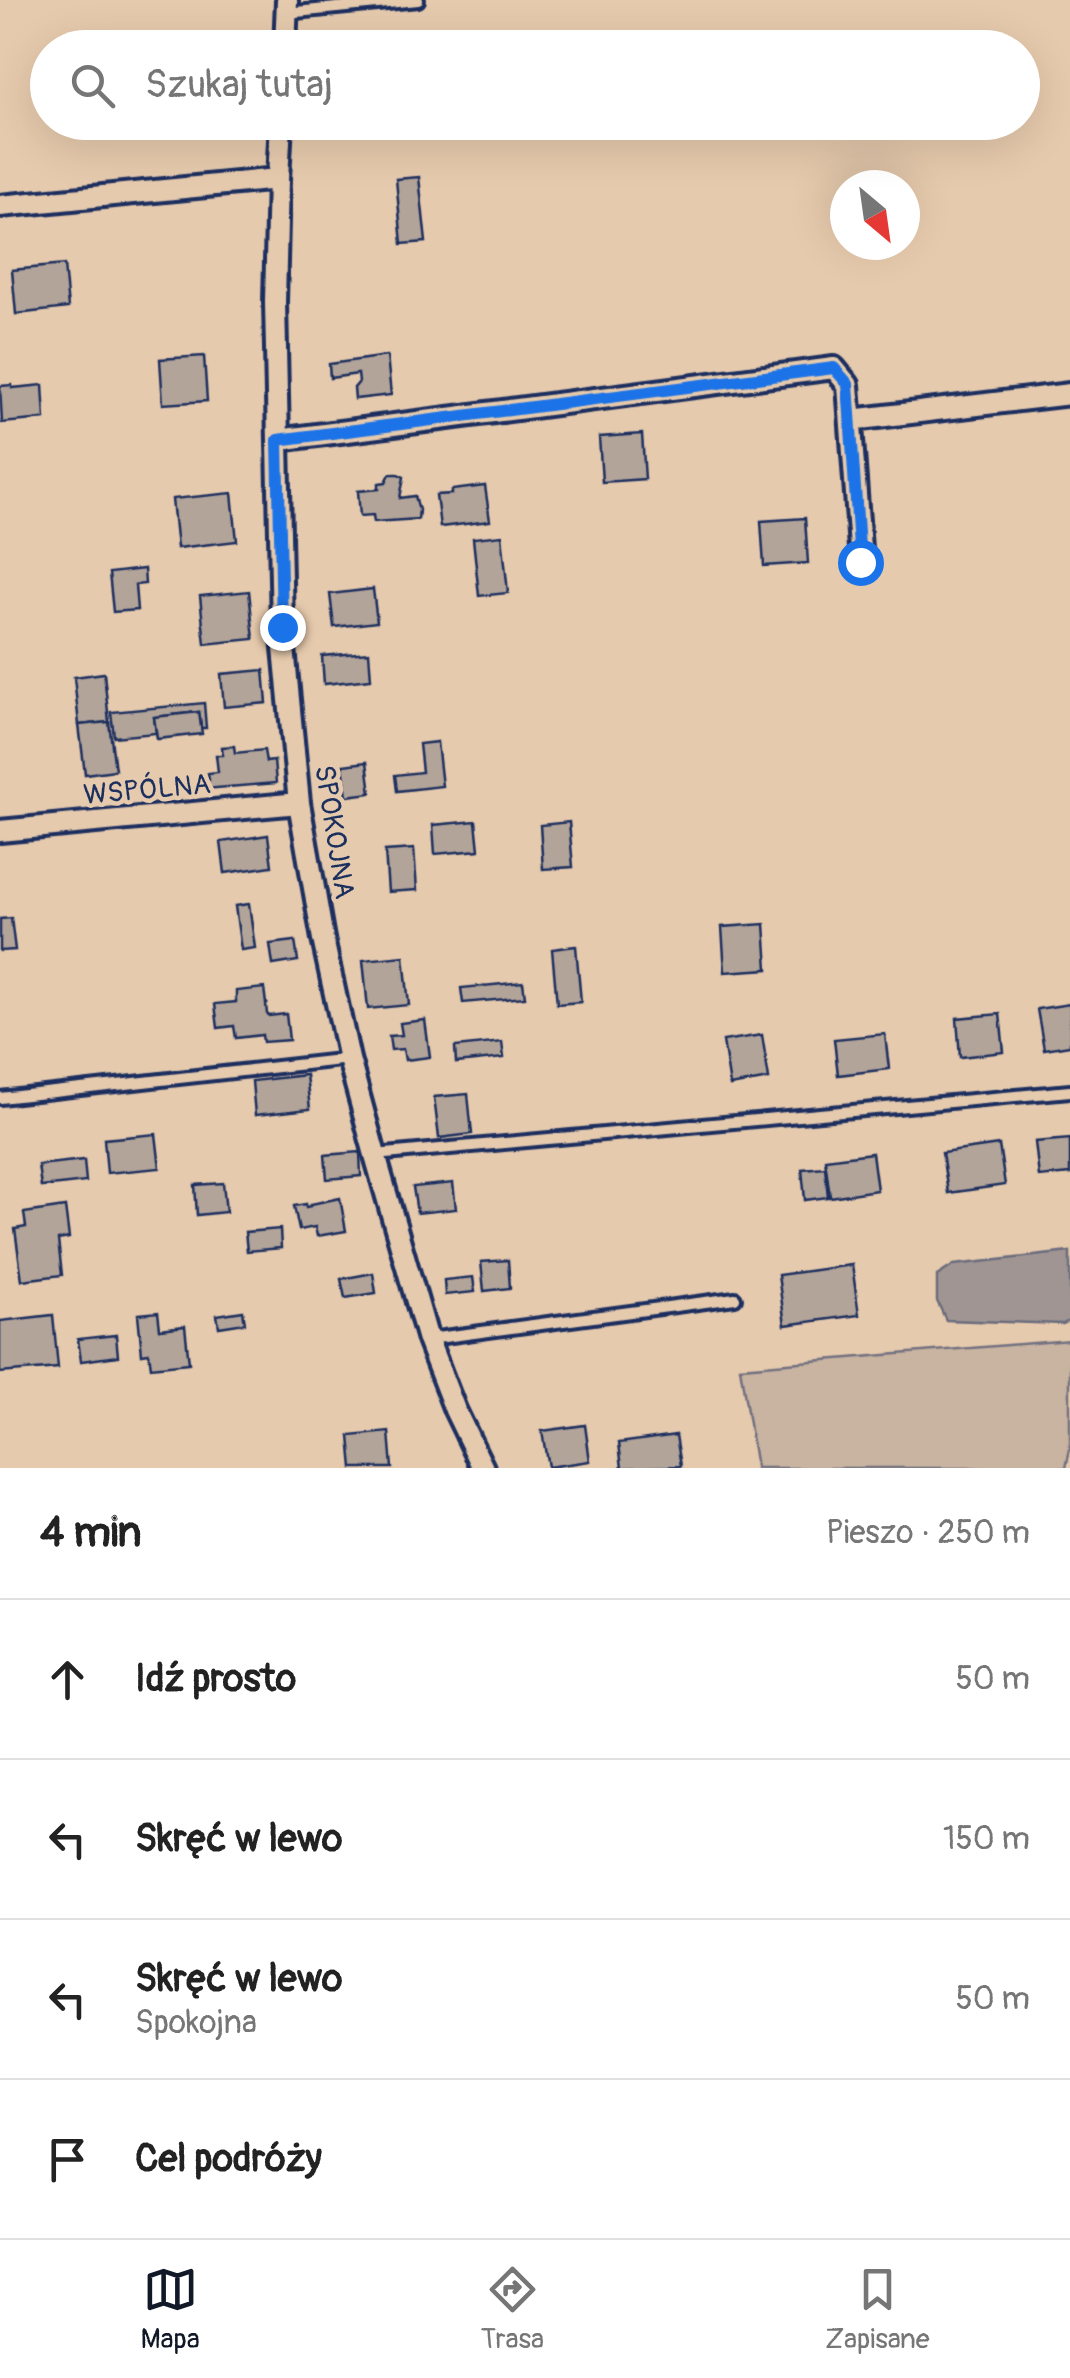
<!DOCTYPE html>
<html lang="pl">
<meta charset="utf-8">
<style>
body{margin:0;font-family:Pangolin,sans-serif;background:#f6f6f6;color:#222}
.compass{position:absolute;left:830px;top:170px;width:90px;height:90px;border-radius:50%;background:#fff;box-shadow:0 10px 40px #0002;rotate:151deg}
.stop{position:absolute;width:30px;height:30px;margin:-22px;border:8px solid #1a73e8;border-radius:50%;background:#fff}
.stop.end{background:#1a73e8;border-color:#fff;box-shadow:0 2px 10px #0008}
.list{margin:0;padding:0;list-style:none}
h2{display:flex;justify-content:space-between;align-items:center;height:130px;margin:0;padding:0 40px;font-size:42px}
h2 small{font-size:32px;font-weight:400;color:#767676}
.list li{display:grid;grid-template-columns:65px 1fr auto;gap:30px;align-items:center;box-sizing:border-box;height:160px;padding:0 40px;border-top:2px solid #e0e0e0}
.list b{display:block;font-size:38px;white-space:nowrap}
.list p{margin:0;font-size:32px;white-space:nowrap;color:#767676}
.list em{font-size:32px;font-style:normal;color:#767676}
.icon{flex:none;width:55px;height:55px;fill:none;stroke:currentColor;stroke-width:2;stroke-linecap:round;stroke-linejoin:round}
.map{position:relative;flex:none;width:1070px;height:1468px;overflow:hidden}
.search{position:absolute;background:#fff;box-shadow:0 10px 40px #0002;left:30px;right:30px;top:30px;height:110px;display:flex;align-items:center;gap:25px;box-sizing:border-box;padding:0 35px;border-radius:55px;color:#767676;font-size:38px}
.sheet{height:770px;background:#fff}
nav{display:flex;justify-content:space-around;align-items:center;box-sizing:border-box;height:140px;border-top:2px solid #e0e0e0;background:#fff;font-size:28px;color:#767676}
nav a{display:grid;justify-items:center;gap:5px}
nav .on{color:#111827}
.map>svg:first-child{display:block}
</style>
<div class="map">
<svg width="1070" height="1468" viewBox="0 0 1070 1468">
<rect width="100%" height="100%" fill="#e6caad"/>
<filter id="ink" filterUnits="userSpaceOnUse"><feTurbulence type="fractalNoise" baseFrequency=".01" numOctaves="2"/><feDisplacementMap in="SourceGraphic" scale="20" xChannelSelector="R" yChannelSelector="G"/><feConvolveMatrix kernelMatrix="1 2 1 2 8 2 1 2 1" color-interpolation-filters="sRGB"/></filter>
<g filter="url(#ink)">
<!-- green -->
<path fill="#c9b3a1" stroke="#727180" stroke-width="2.5" d="M1070,1340V1449L1066,1468H756L740,1367Z"/>
<!-- water -->
<path fill="#a09592" stroke="#6b6c7d" stroke-width="2.5" d="M1070,1252V1320L1063,1324L946,1320L937,1301V1276L954,1265Z"/>
<!-- building -->
<g fill="#b3a499" stroke="#1b2f5e" stroke-width="2.5">
<path d="M419,177L426,242L402,244L396,179Z"/>
<path d="M64,265L68,308L16,314L12,270Z"/>
<path d="M204,356L207,401L163,404L160,359Z"/>
<path d="M387,356L391,395L355,399L354,388L359,382L358,374L330,378L329,364Z"/>
<path d="M12,385V388L43,385L45,419L2,423L0,386Z"/>
<path d="M642,434L645,479L602,482L599,437Z"/>
<path d="M390,474H398L404,477L400,498L415,496L419,510L418,519L374,522L373,515L360,516L358,491L379,489V483L386,482Z"/>
<path d="M485,486L490,521L440,527L436,495L452,494V490Z"/>
<path d="M232,493L237,541L177,548L172,499Z"/>
<path d="M805,518L808,563L764,566L761,521Z"/>
<path d="M502,535L508,593L479,596L473,538Z"/>
<path d="M144,569L145,584L135,585L137,610L113,612L109,573Z"/>
<path d="M373,589L377,622L334,627L330,594Z"/>
<path d="M249,591L254,639L205,644L200,596Z"/>
<path d="M369,652L371,679L324,684L322,656Z"/>
<path d="M264,670L267,703L224,707L221,674Z"/>
<path d="M104,673L109,722L79,725L74,677Z"/>
<path d="M204,703L206,728H201L199,712L154,717L156,733L114,737L111,712Z"/>
<path d="M199,712L202,734L157,739L154,717Z"/>
<path d="M109,722L115,770L85,774L79,725Z"/>
<path d="M437,742L442,786L397,791L395,775L422,772L419,744Z"/>
<path d="M234,746L235,753L264,750L266,762L274,761L276,783L205,789V787L198,788L197,781L209,780L208,773L218,772L216,755H223L222,747Z"/>
<path d="M367,762L371,793L347,796L343,765Z"/>
<path d="M476,821L479,850L435,854L433,825Z"/>
<path d="M569,822L573,867L543,869L540,825Z"/>
<path d="M268,835L272,866L225,873L221,842Z"/>
<path d="M414,849L417,890L388,892L385,851Z"/>
<path d="M249,904L255,948L241,950L235,906Z"/>
<path d="M11,918L15,950L0,951V919Z"/>
<path d="M765,924L768,969L725,972L722,927Z"/>
<path d="M295,941L298,961L273,965L270,944Z"/>
<path d="M576,946L581,1002L557,1004L552,949Z"/>
<path d="M404,956L409,1005L368,1009L363,960Z"/>
<path d="M523,982L525,997L463,1003L461,988Z"/>
<path d="M264,988L266,1004L268,1003L266,1005L267,1014L269,1016L286,1014L289,1040L263,1042L262,1035L236,1038L234,1026L218,1028L215,1004L236,1002V991Z"/>
<path d="M1070,1004V1045L1044,1049L1037,1009Z"/>
<path d="M1000,1014L1004,1052L960,1057L957,1018Z"/>
<path d="M425,1020L430,1057L405,1060L403,1049L391,1050L389,1036L402,1035L400,1023Z"/>
<path d="M885,1034L889,1069L838,1075L834,1039Z"/>
<path d="M762,1035L769,1079L730,1086L723,1041Z"/>
<path d="M502,1042L504,1058L456,1063L455,1047Z"/>
<path d="M306,1075L310,1109L255,1115L252,1081Z"/>
<path d="M468,1094L472,1134L439,1138L434,1097Z"/>
<path d="M156,1134L160,1168L107,1173L104,1139Z"/>
<path d="M1070,1139V1174L1039,1177L1035,1142Z"/>
<path d="M999,1145L1005,1185L948,1193L942,1153Z"/>
<path d="M360,1152L361,1176L327,1179L325,1155Z"/>
<path d="M872,1153L877,1190L830,1197L825,1159Z"/>
<path d="M84,1160L86,1182L41,1187L38,1165Z"/>
<path d="M825,1167L828,1197L805,1200L802,1169Z"/>
<path d="M223,1183L226,1212L197,1215L195,1185Z"/>
<path d="M453,1183L456,1209L417,1213L413,1187Z"/>
<path d="M340,1198L346,1231L317,1236L315,1227L299,1230L294,1206L306,1204V1207L311,1206V1204Z"/>
<path d="M65,1207L69,1238L58,1240L62,1275L22,1280L15,1229L26,1227L24,1213Z"/>
<path d="M280,1229L281,1248L247,1251L245,1232Z"/>
<path d="M508,1260L510,1288L484,1291L481,1262Z"/>
<path d="M852,1265L859,1315L785,1325L778,1275Z"/>
<path d="M373,1273L376,1293L345,1298L341,1279Z"/>
<path d="M473,1277L475,1292L445,1295L444,1280Z"/>
<path d="M243,1311L245,1323L219,1327L217,1315Z"/>
<path d="M158,1312L160,1329L185,1326L189,1363L151,1367L149,1353L142,1354L138,1314Z"/>
<path d="M53,1315L58,1368L0,1373V1321Z"/>
<path d="M116,1335L118,1356L81,1361L78,1339Z"/>
<path d="M585,1425L590,1461L548,1467L542,1431Z"/>
<path d="M389,1432L392,1468H353L350,1436Z"/>
<path d="M676,1435L681,1466L622,1468L619,1443Z"/>
</g>
<g fill="none" stroke-linecap="round" stroke-linejoin="round">
<!-- lane casing -->
<g stroke="#1b2f5e" stroke-width="18">
<g id="lane">
<path d="M286,13L418,0"/>
<path d="M0,1098L349,1059"/>
<path d="M375,1155L1070,1091"/>
<path d="M429,1339L735,1298"/>
</g>
</g>
<!-- street casing -->
<g stroke="#1b2f5e" stroke-width="28">
<g id="street">
<path d="M285,48L287,0"/>
<path d="M278,179L281,122"/>
<path d="M0,206L278,179L275,302L282,627L299,803L323,939L349,1059L375,1155L428,1340L455,1410L483,1468"/>
<path d="M852,420L1070,394"/>
<path d="M278,440L834,368L848,385L861,562"/>
<path d="M0,831L299,803"/>
</g>
</g>
<!-- lane -->
<use href="#lane" stroke="#e6caad" stroke-width="10"/>
<!-- street -->
<use href="#street" stroke="#e6caad" stroke-width="20"/>
</g>
</g>
<g fill="none" stroke-linecap="round" stroke-linejoin="round" filter="url(#ink)">
<!-- route -->
<path stroke="#1a73e8" stroke-width="12" d="M282,627L278,440L834,368L848,384L860,562"/>
</g>
<g text-anchor="middle" dominant-baseline="central" stroke-width="9" stroke-linejoin="round" paint-order="stroke">
<!-- street labels -->
<g font-size="28" fill="#1b2f5e" stroke="#e6caad">
<text transform="translate(147 790) rotate(-5)">WSPÓLNA</text>
<text transform="translate(334 832) rotate(81)">SPOKOJNA</text>
</g>
</g>
</svg>
<svg class="compass" viewBox="-18 -18 36 36"><path d="M0-13l5 13h-10z" fill="#e53935"/><path d="M0 13l5-13h-10z" fill="#767676"/></svg>
<div class="stop" style="left:860px;top:562px"></div>
<div class="stop end" style="left:282px;top:627px"></div>
<div class="search"><svg class="icon" aria-label="search" viewBox="0 0 24 24"><circle cx="10" cy="10" r="6"/><path d="M15 15l6 6"/></svg>Szukaj tutaj</div>
</div>
<section class="sheet">
<h2>4 min<small>Pieszo · 250 m</small></h2>
<ul class="list">
<li><svg class="icon" aria-label="ahead" viewBox="0 0 24 24"><path d="M12 20V5M6 11l6-6 6 6"/></svg><div><b>Idź prosto</b></div><em>50 m</em></li>
<li><svg class="icon" aria-label="left" viewBox="0 0 24 24"><path d="M17 20v-9H6M10 6l-5 5 5 5"/></svg><div><b>Skręć w lewo</b></div><em>150 m</em></li>
<li><svg class="icon" aria-label="left" viewBox="0 0 24 24"><path d="M17 20v-9H6M10 6l-5 5 5 5"/></svg><div><b>Skręć w lewo</b><p>Spokojna</p></div><em>50 m</em></li>
<li><svg class="icon" aria-label="arrive" viewBox="0 0 24 24"><path d="M6 21V4h12l-3 4 3 4H6"/></svg><div><b>Cel podróży</b></div></li>
</ul>
</section>
<nav>
<a class="on"><svg class="icon" aria-label="map" viewBox="0 0 24 24"><path d="M3 6l6-2 6 2 6-2v14l-6 2-6-2-6 2zM9 4v14M15 6v14"/></svg>Mapa</a>
<a><svg class="icon" aria-label="directions" viewBox="0 0 24 24"><path d="M12 3l9 9-9 9-9-9zM9 14v-3h6M13 9l2 2-2 2"/></svg>Trasa</a>
<a><svg class="icon" aria-label="saved" viewBox="0 0 24 24"><path d="M7 4h10v16l-5-4-5 4z"/></svg>Zapisane</a>
</nav>
